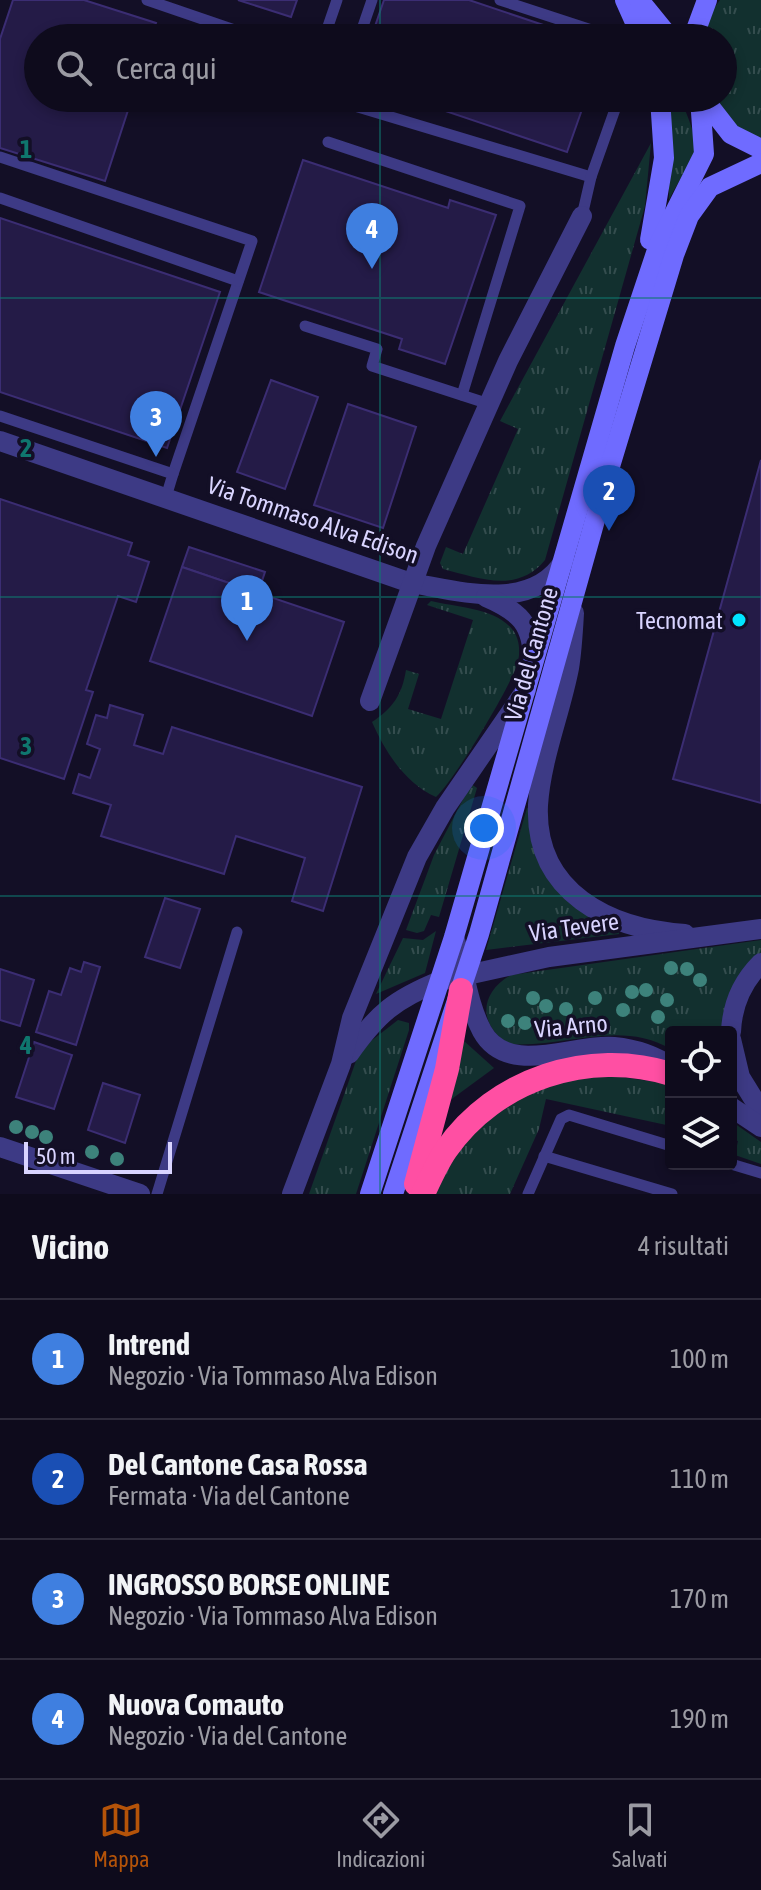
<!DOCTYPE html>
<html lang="it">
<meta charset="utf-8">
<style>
body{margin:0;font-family:"Asap Condensed",sans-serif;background:#1c1929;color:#f1f3f6}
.controls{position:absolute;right:24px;bottom:24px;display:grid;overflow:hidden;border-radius:8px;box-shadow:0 4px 12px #0003}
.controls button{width:72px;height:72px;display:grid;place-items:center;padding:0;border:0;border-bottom:2px solid #2e2b3b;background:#0e0b1c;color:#f1f3f6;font:40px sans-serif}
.scale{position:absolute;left:24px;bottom:20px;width:148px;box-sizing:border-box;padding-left:8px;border:4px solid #d9d4ff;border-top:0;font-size:22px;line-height:28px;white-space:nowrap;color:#d9d4ff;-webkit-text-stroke:6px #130f26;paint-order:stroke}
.you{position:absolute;left:484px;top:828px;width:28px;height:28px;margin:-20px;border:6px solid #fff;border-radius:50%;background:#1a73e8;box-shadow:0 0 0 12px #1a73e833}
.badge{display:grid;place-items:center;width:52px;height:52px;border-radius:50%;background:#b45309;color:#fff;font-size:26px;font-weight:700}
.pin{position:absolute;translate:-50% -66px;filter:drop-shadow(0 2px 4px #0008)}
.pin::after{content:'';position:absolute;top:42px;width:28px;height:24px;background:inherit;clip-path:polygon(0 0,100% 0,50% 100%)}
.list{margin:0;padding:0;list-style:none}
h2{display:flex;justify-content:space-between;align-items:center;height:104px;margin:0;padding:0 32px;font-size:34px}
h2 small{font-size:26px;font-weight:400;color:#9b9ba3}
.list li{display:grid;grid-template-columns:52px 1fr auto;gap:24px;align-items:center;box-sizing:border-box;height:120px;padding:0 32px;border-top:2px solid #2e2b3b}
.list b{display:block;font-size:30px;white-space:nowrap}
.list p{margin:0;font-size:26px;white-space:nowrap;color:#9b9ba3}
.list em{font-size:26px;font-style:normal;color:#9b9ba3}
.icon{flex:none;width:44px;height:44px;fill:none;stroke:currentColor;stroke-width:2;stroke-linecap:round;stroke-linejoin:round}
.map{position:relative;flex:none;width:761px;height:1194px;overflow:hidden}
.search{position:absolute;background:#0e0b1c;box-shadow:0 4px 12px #0003;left:24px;right:24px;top:24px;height:88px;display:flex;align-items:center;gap:20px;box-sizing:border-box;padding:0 28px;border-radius:44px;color:#9b9ba3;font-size:30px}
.sheet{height:584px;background:#0e0b1c}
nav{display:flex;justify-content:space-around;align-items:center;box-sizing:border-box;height:112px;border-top:2px solid #2e2b3b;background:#0e0b1c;font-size:22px;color:#9b9ba3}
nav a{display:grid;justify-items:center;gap:4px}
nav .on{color:#b45309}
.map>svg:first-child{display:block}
</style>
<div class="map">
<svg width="761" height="1194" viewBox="0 0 761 1194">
<defs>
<pattern id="grass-tufts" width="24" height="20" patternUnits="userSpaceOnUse" patternTransform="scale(2)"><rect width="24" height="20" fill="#12302f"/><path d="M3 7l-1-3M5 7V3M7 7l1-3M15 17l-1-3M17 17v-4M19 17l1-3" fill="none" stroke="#344d4e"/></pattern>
</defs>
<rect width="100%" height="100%" fill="#130f26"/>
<!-- grass -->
<g fill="url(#grass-tufts)">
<path d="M720,0H761V139L731,125L710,98H723V38H701L708,17Z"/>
<path d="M669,98H680C705,157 697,146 669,200Z"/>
<path d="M651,143L645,206L545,560C517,594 479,578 443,569L440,563L446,547L463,554L518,429L500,421Z"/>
<path d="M431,601C455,607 495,608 512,629C521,640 521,657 515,670C505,695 455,779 436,797C405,783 385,752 372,722C393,708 402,695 406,670L419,674L408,709L441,719L473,620L427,605Z"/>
<path d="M471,784L477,788L439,917L431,915L424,931L417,933L406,930L434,855Z"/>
<path d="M527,808L531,809L572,903L592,919L618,930L619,934L486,950Z"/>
<path d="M436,931L425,973L376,994L403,938L423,940Z"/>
<path d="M761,940V954L723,1032H671V1049C619,1019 566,1048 509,1044C478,1025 479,993 511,975Z"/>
<path d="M398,1020L409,1023V1030L356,1194H309L357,1058L371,1041Z"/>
<path d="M464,1041L494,1068L449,1101L447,1100Z"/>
<path d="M606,1075L671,1084V1126L546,1099L539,1129L510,1194H433C443,1177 451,1155 464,1141C499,1100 554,1079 606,1075Z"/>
<path d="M731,1121L761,1142V1164L735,1155L738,1141L731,1139Z"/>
</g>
<!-- building -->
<g fill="#241b47" stroke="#3b2d73" stroke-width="2">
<path d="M13,0H84L156,23L151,38H38V98H132L105,181L0,148V39Z"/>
<path d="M238,0H297L291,17Z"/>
<path d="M384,0H469L582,38H371Z"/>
<path d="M407,98H586L567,152Z"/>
<path d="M303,160L448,208L450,200L496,215L445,364L399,349L402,339L259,292Z"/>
<path d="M0,218L220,292L167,448L0,392Z"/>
<path d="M271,380L318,397L285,489L237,472Z"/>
<path d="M348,404L416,427L383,528L314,505Z"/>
<path d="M761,460V803L673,779Z"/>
<path d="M0,499L132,543L128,555L149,562L136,602L118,596L86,690L93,692L64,779L0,758Z"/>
<path d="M189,547L265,572L258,593L182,567Z"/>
<path d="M182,567L344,622L312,716L150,661Z"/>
<path d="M110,705L143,715L134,745L163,754L172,727L362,787L323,911L292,901L305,858L236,836L224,874L101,836L111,805L73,793L79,774L90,778L100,749L87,744L96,715L107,718Z"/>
<path d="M165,898L200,909L180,968L145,957Z"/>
<path d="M84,962L100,967L76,1045L36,1032L49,991L61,995L70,968L81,972Z"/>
<path d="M0,969L34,980L20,1026L0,1020Z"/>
<path d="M34,1042L72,1055L54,1109L16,1097Z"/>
<path d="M103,1083L140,1095L125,1143L88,1130Z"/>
</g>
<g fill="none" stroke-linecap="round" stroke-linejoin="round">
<!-- service -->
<g stroke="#3d3a85" stroke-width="11">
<path d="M147,0L258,38"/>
<path d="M500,0L616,38"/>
<path d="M324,38L337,0"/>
<path d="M359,38L372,0"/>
<path d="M339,98L338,101L591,177"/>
<path d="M328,142L520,206L462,395"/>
<path d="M0,157L252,241L173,474"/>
<path d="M0,198L238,281"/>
<path d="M582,216L591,177L619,98"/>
<path d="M305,326L377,349L372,366L489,404"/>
<path d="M0,416L173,474L166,497"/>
<path d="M544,1156L672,1194"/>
<path d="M731,1164L761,1173"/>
<path d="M157,1194L237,932"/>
<path d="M528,1194L561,1119L569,1115L671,1146"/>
</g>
<!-- minor -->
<g stroke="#3d3a85" stroke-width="20">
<path d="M0,441L411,583C459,591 532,613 564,561"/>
<path d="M486,597C519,611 533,624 533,661"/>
<path d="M574,613C573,631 572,650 569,668C560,714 541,759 538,805C534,893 610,929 685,934"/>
<path d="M370,701L426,546L508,361L582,216"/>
<path d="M731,1032C732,1005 741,983 761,963"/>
<path d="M731,1039L740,1077L761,1111"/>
<path d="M349,1054C377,1014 395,999 440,981"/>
<path d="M0,1147L140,1194"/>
<path d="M292,1194L341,1064L352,1018L417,857L445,808L526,690"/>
</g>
<!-- tertiary -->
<g stroke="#3d3a85" stroke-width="20">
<path d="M454,937C464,967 467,1003 482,1031C508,1078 574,1043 614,1047C635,1049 654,1055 671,1067"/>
<path d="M440,981L549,957L761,929"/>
<path d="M731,1107L761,1127"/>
</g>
<!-- secondary -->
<g stroke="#6f6bff" stroke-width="20">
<path d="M625,0L642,38"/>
<path d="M639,0L670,38"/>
<path d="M693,38L707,0"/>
<path d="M703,98L731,134L761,149"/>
<path d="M650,240L664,158L660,98"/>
<path d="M370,1194L454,937L625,346L659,244L704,154L700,98"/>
<path d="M393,1194L479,934L611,463L674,255L689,216L710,187L761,163"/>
</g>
<!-- motorway -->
<g stroke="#ff4fa3" stroke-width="24">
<path d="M416,1184L447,1069L461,990"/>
<path d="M423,1194C430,1179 437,1163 446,1150C495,1079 589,1048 671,1074"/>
</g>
</g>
<!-- trees -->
<g fill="#3d827b">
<circle cx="671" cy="968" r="7"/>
<circle cx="687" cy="969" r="7"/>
<circle cx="700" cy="980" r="7"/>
<circle cx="646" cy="990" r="7"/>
<circle cx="632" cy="992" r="7"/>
<circle cx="533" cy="998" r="7"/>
<circle cx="595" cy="998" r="7"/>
<circle cx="667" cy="1000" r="7"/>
<circle cx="546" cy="1006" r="7"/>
<circle cx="566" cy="1009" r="7"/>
<circle cx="623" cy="1010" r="7"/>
<circle cx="658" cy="1017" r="7"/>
<circle cx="508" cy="1021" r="7"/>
<circle cx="525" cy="1023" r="7"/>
<circle cx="16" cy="1127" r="7"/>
<circle cx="32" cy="1132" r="7"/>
<circle cx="46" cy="1137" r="7"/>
<circle cx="92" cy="1152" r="7"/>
<circle cx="117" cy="1159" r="7"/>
</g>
<!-- grid -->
<path fill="none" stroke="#0f766e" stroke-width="2" stroke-opacity="0.55" d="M380,0V38M380,98V1194M0,298H761M0,597H761M0,896H761"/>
<!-- markers -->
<circle fill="#00e5ff" stroke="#130f26" stroke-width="3" cx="739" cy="620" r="8"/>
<g text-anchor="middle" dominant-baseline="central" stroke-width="7" stroke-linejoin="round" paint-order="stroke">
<!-- street labels -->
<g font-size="24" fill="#d9d4ff" stroke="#130f26">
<text transform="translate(313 520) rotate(19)">Via Tommaso Alva Edison</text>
<text transform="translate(531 654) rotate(-74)">Via del Cantone</text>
<text transform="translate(574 927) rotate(-8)">Via Tevere</text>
<text transform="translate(571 1026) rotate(-5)">Via Arno</text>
</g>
<!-- poi labels -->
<g font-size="24" fill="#d9d4ff" stroke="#130f26" text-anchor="end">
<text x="723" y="620">Tecnomat</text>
</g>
</g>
<g font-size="26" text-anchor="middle" font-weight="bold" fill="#0f766e" stroke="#130f26" stroke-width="7" stroke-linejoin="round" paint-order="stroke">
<text x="26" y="158">1</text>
<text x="26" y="457">2</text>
<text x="26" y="755">3</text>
<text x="26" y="1054">4</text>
</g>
</svg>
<div class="controls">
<button><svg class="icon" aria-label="locate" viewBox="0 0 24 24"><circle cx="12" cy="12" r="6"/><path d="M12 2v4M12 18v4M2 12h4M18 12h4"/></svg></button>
<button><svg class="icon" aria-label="layers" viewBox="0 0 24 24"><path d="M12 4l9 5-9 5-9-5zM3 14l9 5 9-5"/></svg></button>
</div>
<div class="scale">50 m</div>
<div class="you"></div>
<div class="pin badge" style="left:247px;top:641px;background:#3f7fe0">1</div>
<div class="pin badge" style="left:609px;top:531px;background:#1a4fb4">2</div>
<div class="pin badge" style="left:156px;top:457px;background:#3f7fe0">3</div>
<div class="pin badge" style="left:372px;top:269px;background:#3f7fe0">4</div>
<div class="search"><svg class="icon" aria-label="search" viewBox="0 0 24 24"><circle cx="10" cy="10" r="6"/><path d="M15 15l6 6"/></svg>Cerca qui</div>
</div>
<section class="sheet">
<h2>Vicino<small>4 risultati</small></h2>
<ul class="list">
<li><span class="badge" style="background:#3f7fe0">1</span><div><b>Intrend</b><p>Negozio · Via Tommaso Alva Edison</p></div><em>100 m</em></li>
<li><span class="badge" style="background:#1a4fb4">2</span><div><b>Del Cantone Casa Rossa</b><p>Fermata · Via del Cantone</p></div><em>110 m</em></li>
<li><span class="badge" style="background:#3f7fe0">3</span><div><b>INGROSSO BORSE ONLINE</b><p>Negozio · Via Tommaso Alva Edison</p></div><em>170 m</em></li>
<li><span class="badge" style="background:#3f7fe0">4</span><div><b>Nuova Comauto</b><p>Negozio · Via del Cantone</p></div><em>190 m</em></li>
</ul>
</section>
<nav>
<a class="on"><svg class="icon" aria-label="map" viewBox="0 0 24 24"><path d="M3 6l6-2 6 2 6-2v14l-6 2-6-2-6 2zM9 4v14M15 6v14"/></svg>Mappa</a>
<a><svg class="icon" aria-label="directions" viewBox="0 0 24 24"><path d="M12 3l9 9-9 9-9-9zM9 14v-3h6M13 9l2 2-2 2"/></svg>Indicazioni</a>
<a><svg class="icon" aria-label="saved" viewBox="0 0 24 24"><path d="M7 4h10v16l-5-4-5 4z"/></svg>Salvati</a>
</nav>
